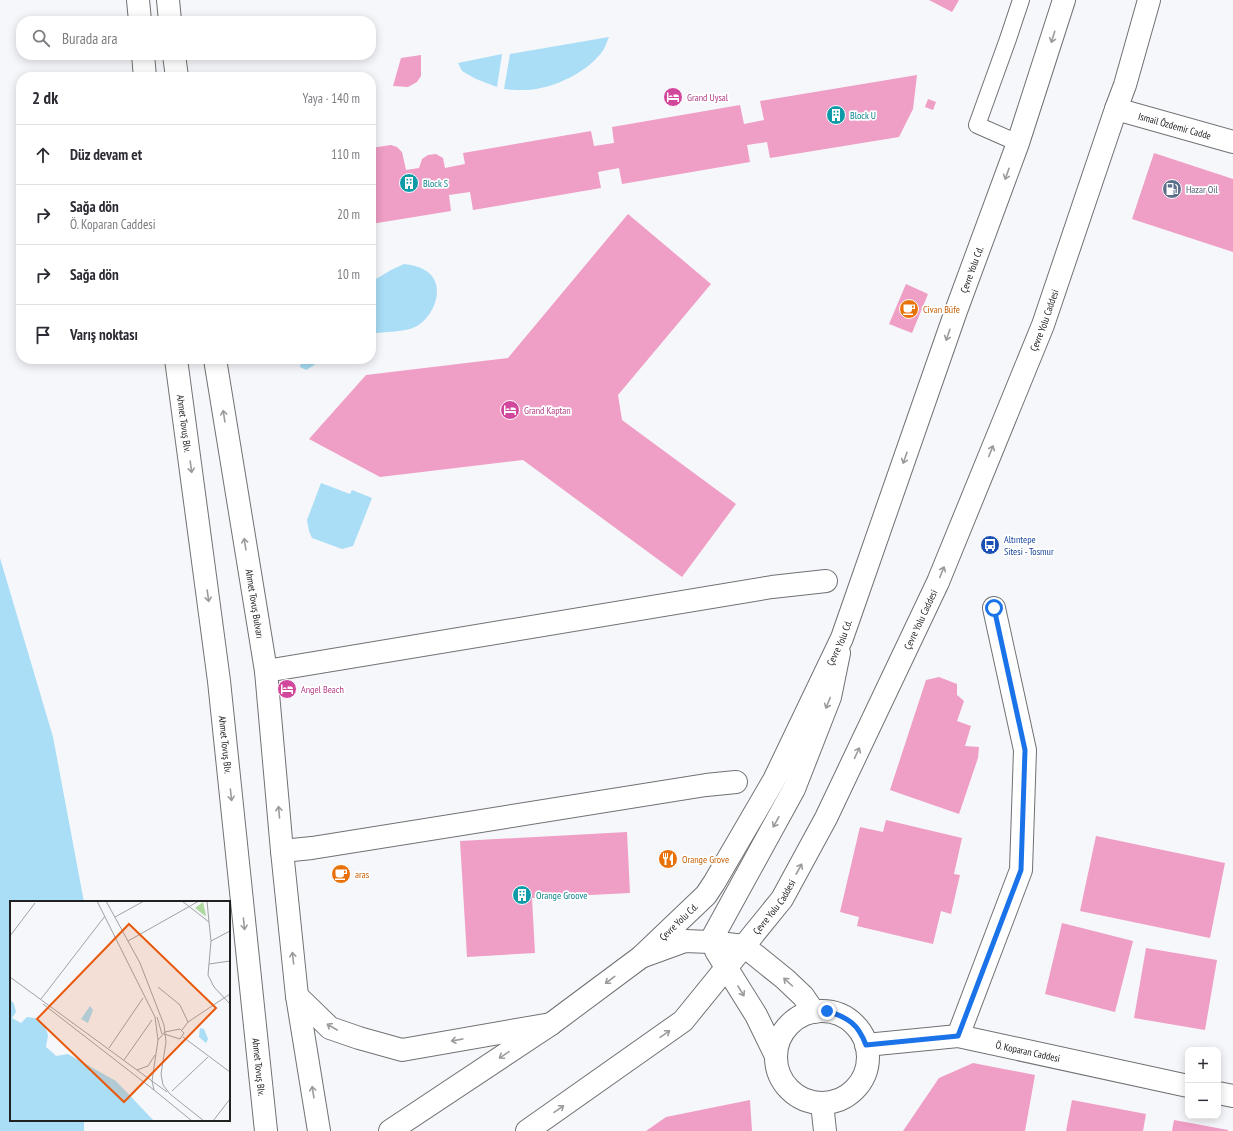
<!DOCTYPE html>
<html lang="tr">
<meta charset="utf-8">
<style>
body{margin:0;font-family:"PT Sans Narrow",sans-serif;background:#f7f7f7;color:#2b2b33}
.controls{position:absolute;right:12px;bottom:12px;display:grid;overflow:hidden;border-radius:8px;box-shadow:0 2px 10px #0003}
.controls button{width:36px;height:36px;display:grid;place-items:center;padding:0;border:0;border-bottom:1px solid #e1e1e2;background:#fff;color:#2b2b33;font:20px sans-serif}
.stop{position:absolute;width:12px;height:12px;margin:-9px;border:3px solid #1a73e8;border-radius:50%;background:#fff}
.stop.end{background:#1a73e8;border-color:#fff;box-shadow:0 1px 4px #0008}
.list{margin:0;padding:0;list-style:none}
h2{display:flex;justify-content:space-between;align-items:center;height:52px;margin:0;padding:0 16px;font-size:17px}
h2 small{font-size:13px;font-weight:400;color:#7c7c81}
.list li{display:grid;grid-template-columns:26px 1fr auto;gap:12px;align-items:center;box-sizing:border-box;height:60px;padding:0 16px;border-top:1px solid #e1e1e2}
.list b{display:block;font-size:15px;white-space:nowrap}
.list p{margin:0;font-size:13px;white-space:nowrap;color:#7c7c81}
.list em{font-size:13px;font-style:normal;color:#7c7c81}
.icon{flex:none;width:22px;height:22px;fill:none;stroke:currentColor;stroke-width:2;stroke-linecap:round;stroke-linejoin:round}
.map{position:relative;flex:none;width:1233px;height:1131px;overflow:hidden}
.search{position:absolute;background:#fff;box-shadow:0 2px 10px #0003;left:16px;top:16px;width:360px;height:44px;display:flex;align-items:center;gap:10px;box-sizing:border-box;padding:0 14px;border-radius:16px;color:#7c7c81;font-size:15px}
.panel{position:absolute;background:#fff;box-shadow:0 2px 10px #0003;left:16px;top:72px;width:360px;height:292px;border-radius:16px}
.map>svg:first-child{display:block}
</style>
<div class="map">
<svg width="1233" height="1131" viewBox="0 0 1233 1131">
<rect width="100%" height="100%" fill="#f6f7fa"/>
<!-- water -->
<g fill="#a9def6">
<path d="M609,37C607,41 606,45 604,49C589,72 553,89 526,90C518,90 511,90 504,89L510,54Z"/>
<path d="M502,54L497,87L476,79L462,71L458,63Z"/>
<path d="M404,264C413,265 422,267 429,273C446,288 433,317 417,326C405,333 385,331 371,334V282L391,270Z"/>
<path d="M302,359H320L313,366L306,370L300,367Z"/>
<path d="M321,483L350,494L352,490L372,498L353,546L342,549L312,538L309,531L307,520Z"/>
<path d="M0,558L53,737L84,902H11V1120H84V1131H0Z"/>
</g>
<!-- building -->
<g fill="#ef9ec5">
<path d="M929,0H959L952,12Z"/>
<path d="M421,55V76L417,82L408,87L393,86L401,58Z"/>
<path d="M917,75L913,109L899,137L770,158L767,142L747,145L750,162L622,184L619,168L598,172L601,188L473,210L470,192L449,195L451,211L371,224V148L391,145L397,147L402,152L406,170L419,168L422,159L428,155L436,154L443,158L445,168L465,164L463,153L591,131L594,146L614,143L612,127L740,105L744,124L764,120L760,101Z"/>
<path d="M928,99L936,102L933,110L925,107Z"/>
<path d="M1154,153L1233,179V252L1132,219Z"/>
<path d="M628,214L711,284L618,395L622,420L736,504L682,577L523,460L380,477L309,439L366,375L508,358Z"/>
<path d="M906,284L928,294L912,333L889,324Z"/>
<path d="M939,677L957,684V695L964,701L957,721L971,726L965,746L979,747L978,758L959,814L890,790L926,680Z"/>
<path d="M886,820L962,838L954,874L960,875L951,914L941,911L933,944L857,926L859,917L840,912L860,827L883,832Z"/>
<path d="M627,832L630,893L532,898L535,953L467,957L460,841Z"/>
<path d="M1096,836L1225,863L1210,938L1080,911Z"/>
<path d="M1062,923L1133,941L1115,1012L1045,994Z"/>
<path d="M1146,948L1217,960L1205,1030L1134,1018Z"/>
<path d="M973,1063L1035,1075L1025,1131H903L939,1078Z"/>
<path d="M750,1100L752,1131H646L666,1117Z"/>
<path d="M1072,1100L1146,1114L1143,1131H1066Z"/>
<path d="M1174,1120L1228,1130V1131H1172Z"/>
</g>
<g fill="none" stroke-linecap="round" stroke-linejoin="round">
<!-- service casing -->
<g stroke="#6f7173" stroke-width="18">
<path id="service" d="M1018,143L977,125L1008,39L1021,0"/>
</g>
<!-- minor casing -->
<g stroke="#6f7173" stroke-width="24">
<g id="minor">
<path d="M138,0L140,21"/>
<path d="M168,0L170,21"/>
<path d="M143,55L145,77"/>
<path d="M174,55L177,77"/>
<path id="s1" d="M176,359L219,681L266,1131"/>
<path id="s2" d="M215,359L266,671L282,851L297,996L319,1131"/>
<path d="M266,671L772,587L826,581"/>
<path d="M282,851L312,848L706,785L736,782"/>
<path d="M710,942L794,789L830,697L839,653"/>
<path d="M716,951L756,1015L776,1056"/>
<path d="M641,957L685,941L710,942L744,946L785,979L803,996L814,1012"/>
<path d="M297,996L330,1028L359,1038L402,1050L551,1024"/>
<circle cx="822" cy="1057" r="46"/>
<path d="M958,1036L1021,870L1025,750L994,608"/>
<path id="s3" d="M866,1045L958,1036L1188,1086"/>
<path d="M1218,1093L1233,1096"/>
<path d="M822,1103L825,1131"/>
</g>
</g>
<!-- tertiary casing -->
<g stroke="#6f7173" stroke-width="24">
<g id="tertiary">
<path id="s4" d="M1116,109L1233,142"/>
</g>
</g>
<!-- trunk casing -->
<g stroke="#6f7173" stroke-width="24">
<g id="trunk">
<path id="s5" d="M390,1131L551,1024L641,957L706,895L714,883L774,780L842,638L956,311L1018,143L1064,0"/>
<path id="s6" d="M527,1131L683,1021L782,899L826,818L938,582L1043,325L1116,109L1125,85L1149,0"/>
</g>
</g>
<!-- service -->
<use href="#service" stroke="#fff" stroke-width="16"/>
<!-- minor -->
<use href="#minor" stroke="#fff" stroke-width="22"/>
<!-- tertiary -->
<use href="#tertiary" stroke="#fff" stroke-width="22"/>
<!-- trunk -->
<use href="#trunk" stroke="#fff" stroke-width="22"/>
</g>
<!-- one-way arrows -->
<defs><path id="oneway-shaft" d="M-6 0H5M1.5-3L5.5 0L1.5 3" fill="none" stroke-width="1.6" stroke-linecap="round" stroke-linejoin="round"/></defs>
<g stroke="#9b9b9c">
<use href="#oneway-shaft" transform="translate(1053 37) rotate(107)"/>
<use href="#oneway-shaft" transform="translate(1007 174) rotate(110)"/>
<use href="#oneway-shaft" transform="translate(948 335) rotate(109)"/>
<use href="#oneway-shaft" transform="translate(224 416) rotate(-99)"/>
<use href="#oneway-shaft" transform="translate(991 451) rotate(-68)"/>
<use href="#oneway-shaft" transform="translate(905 458) rotate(109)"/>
<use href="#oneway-shaft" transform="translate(191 467) rotate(82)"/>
<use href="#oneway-shaft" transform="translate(245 544) rotate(-99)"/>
<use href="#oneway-shaft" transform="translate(942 572) rotate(-68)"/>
<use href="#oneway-shaft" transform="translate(208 596) rotate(82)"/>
<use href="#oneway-shaft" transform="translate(828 703) rotate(112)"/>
<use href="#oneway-shaft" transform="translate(857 753) rotate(-65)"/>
<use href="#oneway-shaft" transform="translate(231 795) rotate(84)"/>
<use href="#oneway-shaft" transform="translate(279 812) rotate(-95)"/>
<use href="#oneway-shaft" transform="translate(776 822) rotate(119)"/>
<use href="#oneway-shaft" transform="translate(799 869) rotate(-61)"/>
<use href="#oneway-shaft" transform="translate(244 924) rotate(84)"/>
<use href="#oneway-shaft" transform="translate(293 958) rotate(-96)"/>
<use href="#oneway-shaft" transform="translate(610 980) rotate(143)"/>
<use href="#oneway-shaft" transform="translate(788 982) rotate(-138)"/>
<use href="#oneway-shaft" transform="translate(741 991) rotate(58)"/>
<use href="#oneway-shaft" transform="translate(332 1027) rotate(-150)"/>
<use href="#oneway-shaft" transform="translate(665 1034) rotate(-35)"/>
<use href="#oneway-shaft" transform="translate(457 1040) rotate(170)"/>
<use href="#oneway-shaft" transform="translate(504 1055) rotate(146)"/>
<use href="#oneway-shaft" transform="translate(313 1092) rotate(-99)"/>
<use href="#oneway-shaft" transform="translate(559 1109) rotate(-35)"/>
</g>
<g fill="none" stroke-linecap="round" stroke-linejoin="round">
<!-- route -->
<path stroke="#1a73e8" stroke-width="5" d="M827,1011C849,1018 858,1024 866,1045L958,1036L1021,870L1025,750L994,608"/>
</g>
<!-- icons -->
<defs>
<g id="hotel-disc" transform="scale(1)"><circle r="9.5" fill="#d1479c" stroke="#fff"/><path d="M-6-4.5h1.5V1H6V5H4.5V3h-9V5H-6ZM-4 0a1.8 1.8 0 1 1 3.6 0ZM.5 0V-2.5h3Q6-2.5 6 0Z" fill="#fff"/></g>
<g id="building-disc" transform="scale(1)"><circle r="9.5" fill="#0f9aa8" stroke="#fff"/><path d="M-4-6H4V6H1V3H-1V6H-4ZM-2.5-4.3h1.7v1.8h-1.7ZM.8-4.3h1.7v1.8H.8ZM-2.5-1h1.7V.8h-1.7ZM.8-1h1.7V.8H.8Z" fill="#fff"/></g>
<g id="fuel-disc" transform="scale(1)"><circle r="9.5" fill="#5c6f8a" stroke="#fff"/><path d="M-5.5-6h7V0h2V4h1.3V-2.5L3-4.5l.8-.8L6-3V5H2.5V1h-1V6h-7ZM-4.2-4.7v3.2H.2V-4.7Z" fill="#fff"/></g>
<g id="cafe-disc" transform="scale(1)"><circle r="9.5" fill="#e8710a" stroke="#fff"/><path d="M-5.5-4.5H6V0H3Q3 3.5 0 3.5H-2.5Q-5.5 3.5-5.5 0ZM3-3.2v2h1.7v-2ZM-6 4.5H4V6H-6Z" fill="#fff"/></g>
<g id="bus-disc" transform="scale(1)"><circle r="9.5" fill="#1a4fb4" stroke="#fff"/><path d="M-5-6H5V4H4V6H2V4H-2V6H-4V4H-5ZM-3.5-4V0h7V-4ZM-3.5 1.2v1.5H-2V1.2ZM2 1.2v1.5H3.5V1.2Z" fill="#fff"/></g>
<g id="restaurant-disc" transform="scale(1)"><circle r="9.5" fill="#e8710a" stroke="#fff"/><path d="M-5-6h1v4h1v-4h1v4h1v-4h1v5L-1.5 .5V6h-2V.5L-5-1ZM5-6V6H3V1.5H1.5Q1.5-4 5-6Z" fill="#fff"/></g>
</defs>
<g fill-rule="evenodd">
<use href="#hotel-disc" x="673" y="97"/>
<use href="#building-disc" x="836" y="115"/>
<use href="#building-disc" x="409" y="183"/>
<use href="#fuel-disc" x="1172" y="189"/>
<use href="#cafe-disc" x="909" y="309"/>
<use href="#hotel-disc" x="510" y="410"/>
<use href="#bus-disc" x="990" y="545"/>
<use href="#hotel-disc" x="287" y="689"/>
<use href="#restaurant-disc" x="668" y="859"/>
<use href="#cafe-disc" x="341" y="874"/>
<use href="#building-disc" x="522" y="895"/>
</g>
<g text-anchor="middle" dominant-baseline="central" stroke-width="3.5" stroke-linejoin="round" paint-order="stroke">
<!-- hotel labels -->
<g font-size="10" fill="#b23c85" stroke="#fff" text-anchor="start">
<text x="687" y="97">Grand Uysal</text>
<text x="524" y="410">Grand Kaptan</text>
<text x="301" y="689">Angel Beach</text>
</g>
<!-- culture labels -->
<g font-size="10" fill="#0d838f" stroke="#fff" text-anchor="start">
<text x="850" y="115">Block U</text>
<text x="423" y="183">Block S</text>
<text x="536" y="895">Orange Groove</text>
</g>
<!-- street labels -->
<g font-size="10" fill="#212122" stroke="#fff">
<text stroke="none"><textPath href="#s4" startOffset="61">Ismail Ôzdemir Cadde</textPath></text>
<text stroke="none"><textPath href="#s5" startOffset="1077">Çevre Yolu Cd.</textPath></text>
<text stroke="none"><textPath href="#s6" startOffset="984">Çevre Yolu Caddesi</textPath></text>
<text stroke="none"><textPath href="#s1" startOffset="65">Ahmet Tovuş Blv.</textPath></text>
<text stroke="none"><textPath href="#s2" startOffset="248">Ahmet Tovuş Bulvarı</textPath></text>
<text stroke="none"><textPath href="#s6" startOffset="660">Çevre Yolu Caddesi</textPath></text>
<text stroke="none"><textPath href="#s5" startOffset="681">Çevre Yolu Cd.</textPath></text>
<text stroke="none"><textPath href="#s1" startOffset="389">Ahmet Tovuş Blv.</textPath></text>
<text stroke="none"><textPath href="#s6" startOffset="337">Çevre Yolu Caddesi</textPath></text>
<text stroke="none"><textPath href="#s5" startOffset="357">Çevre Yolu Cd.</textPath></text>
<text stroke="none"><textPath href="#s3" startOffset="164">Ö. Koparan Caddesi</textPath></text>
<text stroke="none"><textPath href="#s1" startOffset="713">Ahmet Tovuş Blv.</textPath></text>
</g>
<!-- service labels -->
<g font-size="10" fill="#4e5e75" stroke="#fff" text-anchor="start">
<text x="1186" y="189">Hazar Oil</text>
</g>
<!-- food labels -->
<g font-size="10" fill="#c56008" stroke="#fff" text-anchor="start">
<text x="923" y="309">Civan Büfe</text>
<text x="682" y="859">Orange Grove</text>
<text x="355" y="874">aras</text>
</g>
<!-- transit labels -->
<g font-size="10" fill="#164399" stroke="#fff" text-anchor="start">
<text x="1004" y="539">Altıntepe<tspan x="1004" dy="12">Sitesi - Tosmur</tspan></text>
</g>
</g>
<!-- overview -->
<g transform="translate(10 901)">
<rect width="220" height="220" fill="#f6f7fa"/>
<path d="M193,1L196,14L195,15L185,7Z" fill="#b0d9a0"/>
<path d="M0,98L4,103L6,111L2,117L11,122L17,116L25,117L35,125L38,134L36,146L42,151L46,155L58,153L106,180L144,220H0ZM80,105L83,109L78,122L71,118ZM190,127L194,128L198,138L196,142L189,136Z" fill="#a9def6"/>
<path fill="none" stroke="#a1a1a4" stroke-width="1" d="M87,0L145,116L148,139L142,180L144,189L182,220M96,0L130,62L154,124L156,141L151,173L153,184L160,193L194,220M172,0L199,21L201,40L198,74L204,86L220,103M197,0L199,21M105,16L134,0M0,35L25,2M118,40L189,0M201,40L220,30M199,63L220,60M0,76L157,191M148,86L170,104L178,121M31,98L95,15M33,103L144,189M147,116L152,133M172,129L178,121L220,93M173,136L220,171M148,139L155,131L170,128L174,132L170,138L154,133M99,147L133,97M114,159L142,119M127,169L138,165L145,154M162,190L198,156M203,220L220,198"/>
<path fill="#e8590c" fill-opacity="0.15" stroke="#e8590c" stroke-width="2" d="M119,23L206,107L114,201L27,118Z"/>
<rect width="220" height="220" fill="none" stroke="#212122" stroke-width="2"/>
</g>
</svg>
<div class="controls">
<button>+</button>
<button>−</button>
</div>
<div class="stop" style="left:994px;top:608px"></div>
<div class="stop end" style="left:827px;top:1011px"></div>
<div class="search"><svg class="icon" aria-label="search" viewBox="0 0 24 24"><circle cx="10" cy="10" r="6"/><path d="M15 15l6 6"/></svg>Burada ara</div>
<section class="panel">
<h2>2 dk<small>Yaya · 140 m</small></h2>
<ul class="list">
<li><svg class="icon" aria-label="ahead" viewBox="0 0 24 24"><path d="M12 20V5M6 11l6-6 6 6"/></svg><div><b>Düz devam et</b></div><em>110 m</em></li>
<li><svg class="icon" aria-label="right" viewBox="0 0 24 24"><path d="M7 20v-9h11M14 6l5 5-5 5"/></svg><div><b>Sağa dön</b><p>Ö. Koparan Caddesi</p></div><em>20 m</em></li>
<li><svg class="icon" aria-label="right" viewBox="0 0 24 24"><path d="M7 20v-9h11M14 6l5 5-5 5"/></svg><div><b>Sağa dön</b></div><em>10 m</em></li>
<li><svg class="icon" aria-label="arrive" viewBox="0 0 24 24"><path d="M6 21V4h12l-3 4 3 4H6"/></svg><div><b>Varış noktası</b></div></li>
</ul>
</section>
</div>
